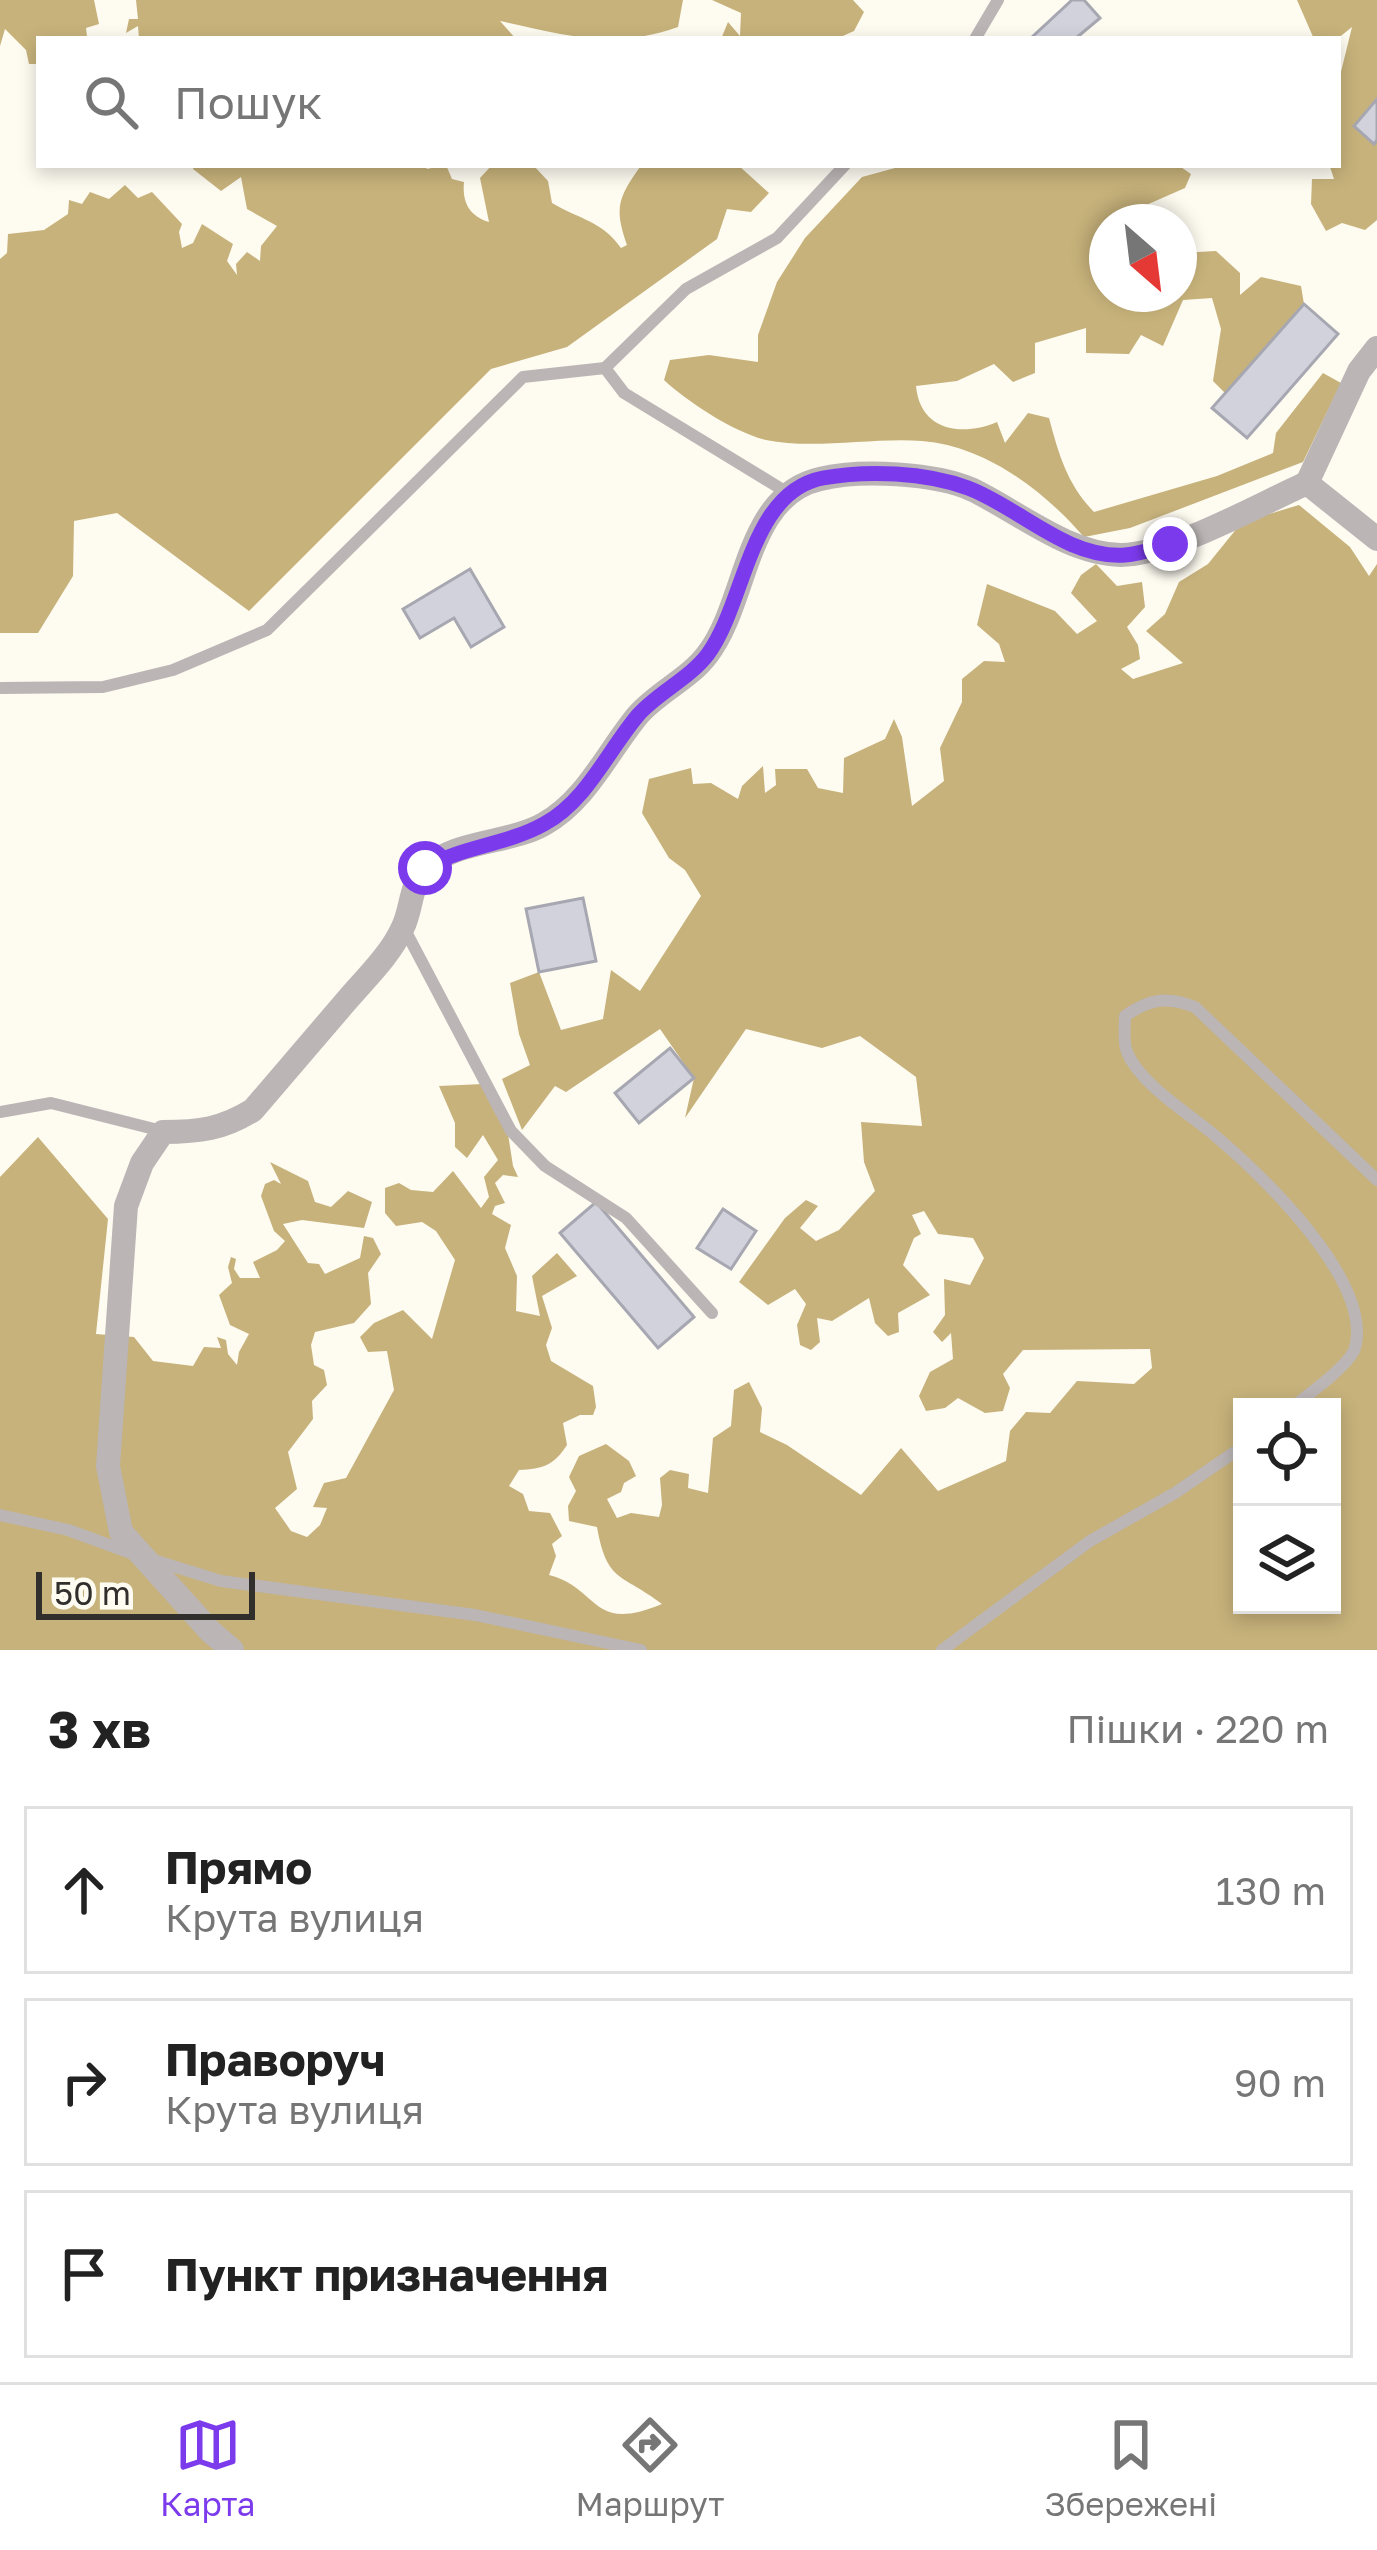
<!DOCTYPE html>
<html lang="uk">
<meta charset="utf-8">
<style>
body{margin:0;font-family:"Golos Text",sans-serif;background:#f2f2f2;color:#222}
.controls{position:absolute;right:36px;bottom:36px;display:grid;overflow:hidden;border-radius:0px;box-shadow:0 6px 18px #0003}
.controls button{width:108px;height:108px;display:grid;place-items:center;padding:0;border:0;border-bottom:3px solid #e0e0e0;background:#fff;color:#222;font:60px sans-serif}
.compass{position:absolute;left:1089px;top:204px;width:108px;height:108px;border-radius:50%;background:#fff;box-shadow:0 6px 18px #0003;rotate:152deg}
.scale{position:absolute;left:36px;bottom:30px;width:219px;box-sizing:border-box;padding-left:12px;border:6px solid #312f2c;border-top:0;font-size:33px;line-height:42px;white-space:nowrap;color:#312f2c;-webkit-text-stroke:9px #fefbf1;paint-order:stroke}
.stop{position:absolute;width:36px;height:36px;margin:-27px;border:9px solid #7c3aed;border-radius:50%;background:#fff}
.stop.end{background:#7c3aed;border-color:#fff;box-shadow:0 3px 12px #0008}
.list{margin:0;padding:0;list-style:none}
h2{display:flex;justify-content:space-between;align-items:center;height:156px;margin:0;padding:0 48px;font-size:51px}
h2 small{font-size:39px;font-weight:400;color:#767676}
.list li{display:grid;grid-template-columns:78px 1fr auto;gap:36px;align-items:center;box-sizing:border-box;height:168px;margin:0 24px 24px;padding:0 24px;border:3px solid #e0e0e0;border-radius:0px}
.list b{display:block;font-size:45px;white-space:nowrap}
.list p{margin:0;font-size:39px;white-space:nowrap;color:#767676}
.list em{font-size:39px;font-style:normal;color:#767676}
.icon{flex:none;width:66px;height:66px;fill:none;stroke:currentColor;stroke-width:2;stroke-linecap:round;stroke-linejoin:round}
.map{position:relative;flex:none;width:1377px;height:1650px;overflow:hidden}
.search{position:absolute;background:#fff;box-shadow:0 6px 18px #0003;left:36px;right:36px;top:36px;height:132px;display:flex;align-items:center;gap:30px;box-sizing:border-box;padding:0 42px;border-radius:0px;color:#767676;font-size:45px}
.sheet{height:732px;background:#fff}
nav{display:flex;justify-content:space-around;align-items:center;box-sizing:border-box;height:168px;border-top:3px solid #e0e0e0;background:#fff;font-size:33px;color:#767676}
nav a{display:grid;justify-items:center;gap:6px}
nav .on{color:#7c3aed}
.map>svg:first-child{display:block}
</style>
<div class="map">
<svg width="1377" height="1650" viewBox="0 0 1377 1650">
<rect width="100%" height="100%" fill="#fefbf1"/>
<!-- forest -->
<g fill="#c7b27b" fill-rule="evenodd">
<path d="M0,0H94L99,24L86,28L87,36L39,39L38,64H29L26,50L5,29L0,46Z"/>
<path d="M136,0H683L678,27C614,50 564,35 500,21L516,39H139L138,26L126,33L129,19H138Z"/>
<path d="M712,0H853L864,12L854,31L836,39H721L728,22L740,36L741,13Z"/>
<path d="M1297,0H1377V220L1365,230L1342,223L1326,231L1311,204L1312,179H1334L1330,167L1314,165H1338V84L1352,27L1337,39H1314Z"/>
<path d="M194,165H424L427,169L446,165L452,179L464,182C462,202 469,216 489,222L480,178L492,165H533L548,181L552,203C581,220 602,221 621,248L627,245C614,208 618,198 640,167L638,165H738L769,193L751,212L727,209L717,239L567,347L491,369L249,611L117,513L74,521L73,576L38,633H0V259L7,253L8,234L44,230L68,214L69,200L82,204L90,192L109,199L125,185L138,198L152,192L182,224L179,232L182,248L193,243L202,224L233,244L227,261L237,275L236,264L247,252L260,261L261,246L277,226L247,209L241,177L221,191L193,169Z"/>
<path d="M906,165H1178L1191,174L1185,188L1119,217V222H1107V294H1179V253L1216,251L1240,273V295L1261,277L1301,286L1304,304L1225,393L1213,381L1221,329L1212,298L1183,300L1163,346L1141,335L1129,354L1086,353V328L1035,343V373L1013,382L994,364L957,381L916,386C920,431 962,437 997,422L1005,443L1028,413L1049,418C1059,455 1067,484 1094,512L1217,476L1273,453L1276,433L1323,373L1341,383L1303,462L1130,528L1084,537C1044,491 986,446 922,441C875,437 813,450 766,440C733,432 688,402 664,380L670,360L709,355L758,362V335L777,282L805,238L862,177Z"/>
<path d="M1299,505L1350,547L1369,576L1377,564V1650H0V1177L38,1137L108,1219L96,1334L134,1337L153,1361L193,1366L204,1347L221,1348L217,1337L226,1340L228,1354L237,1365L239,1352L249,1334L230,1325L219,1295L232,1283L228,1267L231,1257L236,1259L234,1269L240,1278H260L253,1262L277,1250L285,1241L274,1231L261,1196L265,1184L274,1180L281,1184L270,1162L308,1181L315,1202L331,1207L348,1191L372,1202L364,1228L302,1220L283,1224L308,1263L319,1264L325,1274L360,1258L364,1236L373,1238L381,1254L368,1273L371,1304L354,1323L315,1332L311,1345L314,1365L324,1370L327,1385L312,1401L313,1419L288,1452L297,1489L275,1508L291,1531L307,1537L320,1525L327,1508L313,1507L324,1483L346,1478L394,1390L387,1351L368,1352L360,1337L374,1323L403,1310L432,1339L455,1260L436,1231L422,1222L396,1226L385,1213V1188L399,1183L411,1190L433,1192L453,1171L481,1208L489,1197L484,1177L498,1160L483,1135L467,1158L455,1147V1123L439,1086L483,1084L508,1134L513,1166L518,1177L503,1175L495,1183L505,1203L495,1206L492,1214L511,1225L505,1248L517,1276L516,1311L540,1316L532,1276L557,1253L577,1276L542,1296L552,1328L546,1345L551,1361L593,1386L596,1407L593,1415H580L563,1423L567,1445C554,1465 543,1469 519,1470L509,1486L523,1494L529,1511L550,1513L562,1536L552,1544L556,1556L549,1575C600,1588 590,1634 662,1604C622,1573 607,1584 597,1527L569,1521L568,1506L576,1491L569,1477L579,1456L606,1444L629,1461L636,1476L624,1483L621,1492L607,1499L617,1518L631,1513L659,1517L662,1505L660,1478L670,1470L689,1474L688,1488L708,1493L713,1438L731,1426L734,1390L749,1382L762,1408L760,1432L787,1445L861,1495L901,1448L938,1491L1006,1461L1010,1431L1026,1412L1050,1413L1077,1381L1134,1384L1152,1368L1150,1349L1023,1350L1003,1374L1010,1388L1003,1411L985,1413L958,1398L945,1408L926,1411L919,1396L930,1372L953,1359L951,1333L942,1342L933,1332L945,1315L944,1279L970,1285L984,1258L973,1238L938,1234L924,1211L912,1215L921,1234L914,1238L903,1265L930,1295L898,1313L899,1332L888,1336L875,1323L869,1298L832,1321L817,1318L820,1342L811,1350L800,1345L797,1325L806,1304L795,1289L768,1305L739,1282L785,1218L806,1200L818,1206L800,1228L816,1241L839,1230L875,1191L864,1162L861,1122L922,1126L916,1077L860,1036L822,1048L746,1029L685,1118L694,1078L660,1029L566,1092L555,1086L522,1130L502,1079L530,1065L519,1034L510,983L539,972L561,1030L603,1019L611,970L640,991L701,896L685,870L669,858L642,813L649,779L691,768L693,784L711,783L738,799L742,786L763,766L765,793L776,785L775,769H807L818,788L843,793L844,758L885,739L894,719L902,737L912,806L944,781L940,748L962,702V679L984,661L1005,662L999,644L977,625L987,584L1055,611L1077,634L1097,621L1071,593L1081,575L1096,564L1117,586L1142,582L1145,607L1127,627L1138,645L1140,659L1121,669L1133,679L1183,663L1146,631L1165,614L1179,582L1208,564L1242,522ZM1242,1407H1332V1605H1242Z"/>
</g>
<!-- building -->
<g fill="#d1d2dc" stroke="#a6a7b1" stroke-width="3">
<path d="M1072,0H1084L1100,18L1075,39H1030Z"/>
<path d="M1377,99V140L1374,144L1354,126Z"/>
<path d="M1304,304L1338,334L1247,438L1212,408Z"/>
<path d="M470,569L504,627L471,647L454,618L420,638L403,609Z"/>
<path d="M583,898L596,961L539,972L526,909Z"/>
<path d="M670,1048L694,1078L639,1123L615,1093Z"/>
<path d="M596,1202L694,1317L658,1348L560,1233Z"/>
<path d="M723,1209L756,1231L731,1269L697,1248Z"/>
</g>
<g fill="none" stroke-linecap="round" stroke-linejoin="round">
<!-- service -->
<g stroke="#bbb5b5" stroke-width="12">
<path d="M975,39L998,0"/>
<path d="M788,493L624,393L605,368L686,289L777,238L845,165"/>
<path d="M0,688L103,687L173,670L267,630L523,377L605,368"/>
<path d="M404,928L511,1131L545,1166L626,1218L712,1313"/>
<path d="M0,1112L51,1103L162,1131"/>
<path d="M1293,1407C1311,1392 1342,1371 1354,1351C1377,1284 1260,1173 1213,1134C1188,1113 1140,1084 1127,1052C1123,1043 1125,1026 1125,1016C1149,999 1167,996 1195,1007L1377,1180"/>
<path d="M0,1515L68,1530L131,1553"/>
<path d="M150,1559L221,1581L475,1615L641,1650"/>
<path d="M942,1650L1090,1541L1175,1493L1242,1447"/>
</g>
<!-- minor -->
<g stroke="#bbb5b5" stroke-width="24">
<path d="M1307,483L1377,539"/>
<path d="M232,1650L210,1631L121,1532L108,1466L126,1206L142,1163L163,1132C199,1132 223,1129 253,1110C285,1073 316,1036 348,999C367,977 391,954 403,927C412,909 410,884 426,868C455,840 509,844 544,824C586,801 608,751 638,715C658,692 689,679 707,655C748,603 744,496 820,479C860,469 936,473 973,490C1020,513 1068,554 1121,555C1170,555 1260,504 1307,483L1359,371L1377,348"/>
</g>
</g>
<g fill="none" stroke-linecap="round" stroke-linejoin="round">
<!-- route -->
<path stroke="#7c3aed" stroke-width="15" d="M425,868C463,846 506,845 544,824C587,801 608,750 639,714C659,692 690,678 708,654C746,602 749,492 823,478C867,470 925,472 968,488C1019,507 1067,559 1125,555C1140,554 1156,548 1170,544"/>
</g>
</svg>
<div class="controls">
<button><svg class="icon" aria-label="locate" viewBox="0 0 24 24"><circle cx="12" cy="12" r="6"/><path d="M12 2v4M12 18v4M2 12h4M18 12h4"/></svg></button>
<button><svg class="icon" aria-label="layers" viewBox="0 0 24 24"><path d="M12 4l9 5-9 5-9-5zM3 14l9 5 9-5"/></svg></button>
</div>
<svg class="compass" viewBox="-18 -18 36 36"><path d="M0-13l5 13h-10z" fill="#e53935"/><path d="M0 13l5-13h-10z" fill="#767676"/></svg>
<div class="scale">50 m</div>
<div class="stop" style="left:425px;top:868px"></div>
<div class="stop end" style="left:1170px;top:544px"></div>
<div class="search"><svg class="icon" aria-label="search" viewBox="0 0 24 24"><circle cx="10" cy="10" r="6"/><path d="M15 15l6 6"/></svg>Пошук</div>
</div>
<section class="sheet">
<h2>3 хв<small>Пішки · 220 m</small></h2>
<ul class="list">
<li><svg class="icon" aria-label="ahead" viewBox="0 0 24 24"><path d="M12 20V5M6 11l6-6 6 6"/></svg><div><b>Прямо</b><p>Крута вулиця</p></div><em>130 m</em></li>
<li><svg class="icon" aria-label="right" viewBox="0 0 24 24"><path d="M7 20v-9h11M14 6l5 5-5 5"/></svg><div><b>Праворуч</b><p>Крута вулиця</p></div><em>90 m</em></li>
<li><svg class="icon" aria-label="arrive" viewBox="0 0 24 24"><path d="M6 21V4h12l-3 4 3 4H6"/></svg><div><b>Пункт призначення</b></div></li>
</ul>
</section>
<nav>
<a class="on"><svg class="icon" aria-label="map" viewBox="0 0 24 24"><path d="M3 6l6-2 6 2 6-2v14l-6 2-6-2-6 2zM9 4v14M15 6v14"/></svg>Карта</a>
<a><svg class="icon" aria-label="directions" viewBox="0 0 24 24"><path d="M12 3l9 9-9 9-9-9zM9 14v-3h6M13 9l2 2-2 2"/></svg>Маршрут</a>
<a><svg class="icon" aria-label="saved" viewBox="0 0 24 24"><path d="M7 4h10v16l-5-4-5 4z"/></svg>Збережені</a>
</nav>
